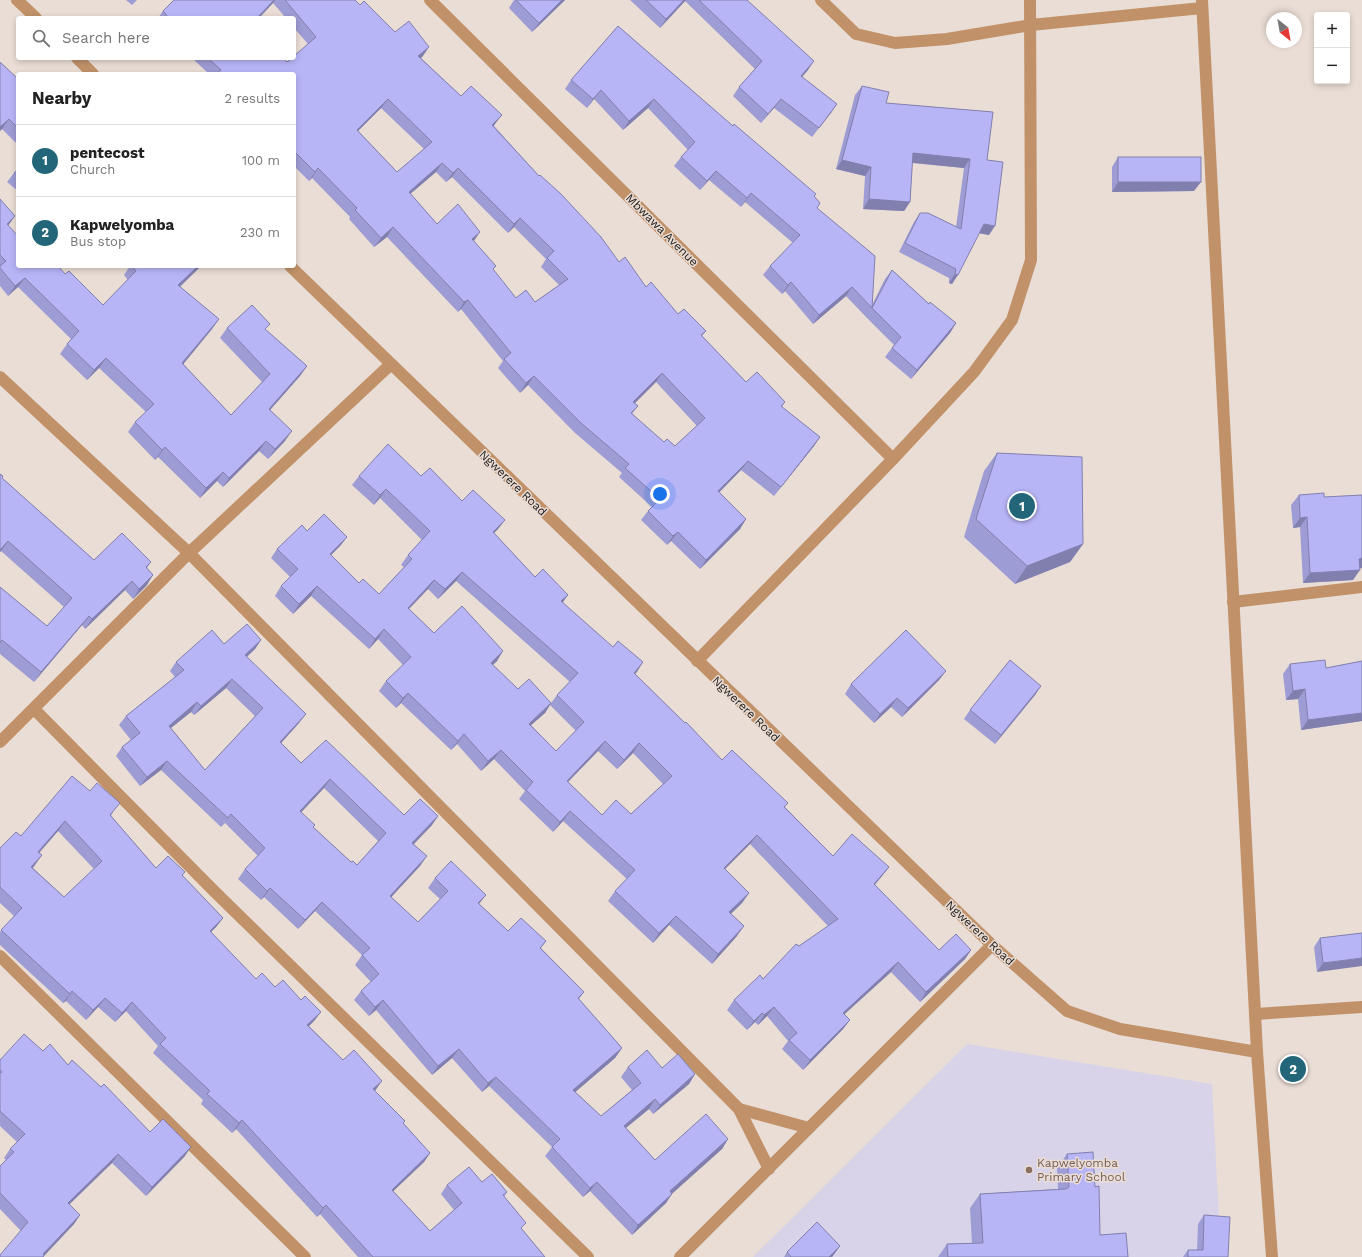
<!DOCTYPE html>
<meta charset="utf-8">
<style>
body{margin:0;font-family:"Work Sans",sans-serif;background:#f6f6f6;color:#222}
.controls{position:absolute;right:12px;top:12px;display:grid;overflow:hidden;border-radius:4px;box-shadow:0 2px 6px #0003}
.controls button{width:36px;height:36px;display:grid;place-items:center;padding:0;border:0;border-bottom:1px solid #e0e0e0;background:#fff;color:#222;font:20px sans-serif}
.compass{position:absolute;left:1266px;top:12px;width:36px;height:36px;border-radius:50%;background:#fff;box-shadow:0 2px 6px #0003;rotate:149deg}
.you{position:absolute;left:660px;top:494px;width:14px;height:14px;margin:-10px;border:3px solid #fff;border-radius:50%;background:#1a73e8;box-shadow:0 0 0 6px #1a73e833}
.badge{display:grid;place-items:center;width:26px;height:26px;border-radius:50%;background:#236679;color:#fff;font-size:13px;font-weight:700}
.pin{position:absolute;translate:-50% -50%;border:2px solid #fff;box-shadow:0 1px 4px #0006}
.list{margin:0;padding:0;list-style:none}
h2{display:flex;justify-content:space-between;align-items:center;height:52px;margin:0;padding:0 16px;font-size:17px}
h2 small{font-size:13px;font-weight:400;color:#767676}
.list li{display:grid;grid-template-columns:26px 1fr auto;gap:12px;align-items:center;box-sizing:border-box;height:72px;padding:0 16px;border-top:1px solid #e0e0e0}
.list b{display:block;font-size:15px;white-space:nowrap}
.list p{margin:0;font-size:13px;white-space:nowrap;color:#767676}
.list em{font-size:13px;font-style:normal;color:#767676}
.icon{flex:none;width:22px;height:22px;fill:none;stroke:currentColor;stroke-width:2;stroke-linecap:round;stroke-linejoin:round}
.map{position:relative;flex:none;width:1362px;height:1257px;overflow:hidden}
.search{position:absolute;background:#fff;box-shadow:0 2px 6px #0003;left:16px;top:16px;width:280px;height:44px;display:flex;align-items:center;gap:10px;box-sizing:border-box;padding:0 14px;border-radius:4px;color:#767676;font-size:15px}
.panel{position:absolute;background:#fff;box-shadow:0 2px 6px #0003;left:16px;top:72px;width:280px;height:196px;border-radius:4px}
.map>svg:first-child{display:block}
</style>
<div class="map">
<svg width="1362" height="1257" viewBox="0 0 1362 1257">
<rect width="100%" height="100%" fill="#eaddd5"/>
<!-- education -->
<path fill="#d8d3e8" d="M967,1044L1212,1084L1221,1257H753Z"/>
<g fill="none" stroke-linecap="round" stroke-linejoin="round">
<!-- minor -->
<g stroke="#c19269" stroke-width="12">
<path d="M17,0L36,18"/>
<path d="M430,0L893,459"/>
<path d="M821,0L856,34L895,43L947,39L1031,25L1202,8"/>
<path d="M1202,0L1257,1052L1272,1257"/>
<path d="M77,58L93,74"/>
<path d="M290,266L992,945L1067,1011L1120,1029L1257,1052"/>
<path d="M0,377L189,553L739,1109L769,1169"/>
<path d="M1233,602L1362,587"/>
<path d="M697,661L893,459L974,372L1012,320L1031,260L1030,0"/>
<path d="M34,709L213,890L588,1257"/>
<path d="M0,742L189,553L391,364"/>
<path d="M0,956L305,1257"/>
<path d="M1255,1014L1362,1007"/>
<path d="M739,1109L809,1128"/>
<path d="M680,1257L992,945"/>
</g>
</g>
<!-- wall -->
<g fill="#9e9cd4" fill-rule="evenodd">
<path d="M126,0H137L132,5Z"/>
<path d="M174,0H355L360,5L395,32L423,56L421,58L461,96L495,124L494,126L539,176L619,262L646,287L678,314L706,331L702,336L746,382L785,402L782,407L820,437L814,446L774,496L741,470L719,493L746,519L740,529L700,569L671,541L667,545L641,520L648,511L652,507L619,477L622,473L574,432L528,385L520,393L498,368L503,361L461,309L458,312L387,237L374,247L349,219L350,217L312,178L309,181L294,166V74H209L192,58H283L287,62L308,44L294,28V18H286L273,3L259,18H158L163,11ZM381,108L424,149L397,172L358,131ZM436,172L446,182L452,177L508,233L514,227L546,259L541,267L559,285L535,302L516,298L493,270L474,241L437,224L410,194ZM656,382L697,426L675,446L664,442L632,414L638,406L635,403Z"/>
<path d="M514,0H565L532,32L509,8Z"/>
<path d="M630,0H747L808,70L802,77L837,104L812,137L774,108L761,123L733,96L739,87L755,69L685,1L660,28Z"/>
<path d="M618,26L814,197L817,208L872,305L885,279L892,270L929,304L956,323L950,333L911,379L885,357L894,345L866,317L867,315L866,317L846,296L813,324L785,291L782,294L763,275L770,266L793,243L745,202L741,207L709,180L700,190L674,166L681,157L688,150L648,108L623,130L594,99L587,108L565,89L571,80Z"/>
<path d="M0,62L18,79V145L2,129L0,131Z"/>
<path d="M862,86L886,103L987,160L989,235L979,233L952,284L949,283V278L899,252L914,222L920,213L956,227L964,168L912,163L910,202L904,211L863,209L865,176L836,169L855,95Z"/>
<path d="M1118,157L1194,191L1112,192V167Z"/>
<path d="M18,169V191L7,182L14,173Z"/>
<path d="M0,199L8,225L18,266L65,274L103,305L128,280L124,275L130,266H201L180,287L219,319L212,329L183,364L231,415L262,382L220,338L227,328L266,330L307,366L300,376L270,410L285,441L268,459L259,451L223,487L217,481L200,498L158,457L155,460L128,432L135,422L146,412L99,368L87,380L60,354L67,344L71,339L18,287L8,296L0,286Z"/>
<path d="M997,453L1083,544L1070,562L1015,584L964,537L984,471Z"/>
<path d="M0,474L2,478L94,560L151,562L147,568V585L133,599L125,590L85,629L82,625L34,682L0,654V587L47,626L64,607L1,551L0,552Z"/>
<path d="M359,476H421L462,501L505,520L498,529L494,533L535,577L568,595L562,602L722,760L788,803L785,807L833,856L889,867L875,885L939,950H971L965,959L920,1002L891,972L844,1014L850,1020L843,1029L803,1070L782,1049L788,1041L767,1016L758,1025L755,1022L747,1030L727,1010L734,1000L763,979L799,946L828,926L750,844L725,869L749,893L742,903L731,914L737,936L712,964L669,925L653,943L608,901L615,891L627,879L563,821L553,832L519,799L525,791L494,759L481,771L457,744L451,750L401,703L396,708L379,691L386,681L403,665L378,639L369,649L311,596L293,614L275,596L281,586L290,577L271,558L277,549L307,531L347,537L340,546L331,555L359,583L379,594L404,567L401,565L408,555L422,540L380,498L374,505L352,485ZM456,581L570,682L557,695L551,703L518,689L493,665L497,661L434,633L409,609L428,589L438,599ZM550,705L576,731L556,751L531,725L545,713ZM598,751L617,769L633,753L663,784L631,814L602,815L568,782Z"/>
<path d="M1299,495L1360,568L1353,580L1303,583L1300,527L1293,528L1291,505Z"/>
<path d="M261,640L255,649L247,657L299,723L281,743L301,763L404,815L438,816L432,825L414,844L420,866L391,897L418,922L440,899L428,888L435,878L479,904L508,931L546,941L541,948L584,992L579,999L622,1048L615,1058L575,1092L601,1116L632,1090L621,1077L628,1067L662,1068L695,1074L689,1084L653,1114L649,1109L626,1128L655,1160L728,1139L722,1149L672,1193L666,1203L632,1235L590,1191L583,1197L545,1156L552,1147L489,1086L482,1092L452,1058L432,1075L376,1010L369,1016L354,1000L361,991L371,982L355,965L362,955L315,911L298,929L264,897L261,900L238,879L245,869L258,856L225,823L221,827L161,770L140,786L116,756L122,747L131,740L119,725L126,716L175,677L170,671L176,662L224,644ZM226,688L255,716L205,770L171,728L191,712L194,715ZM324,788L378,841L357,865L351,862L313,827L301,812Z"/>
<path d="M1362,661V739V721L1301,730L1298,699L1286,700L1283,674L1290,664L1326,668Z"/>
<path d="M946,671L939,680L902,717L891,707L874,723L845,694L851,684Z"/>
<path d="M1041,686L1035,695L995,744L964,719L970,710Z"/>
<path d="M90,791L113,812L111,816L156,868L185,872L182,876L223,918L216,927L211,932L256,979L275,987L301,1000L321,1012L314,1021L309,1026L343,1060L375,1091L403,1123L430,1153L424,1162L393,1191L430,1231L454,1210L441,1194L447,1185L482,1182L507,1192L504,1197L522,1229L545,1257H358L320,1214L317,1217L236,1129L232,1133L201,1104L203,1100L153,1053L158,1046L126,1011L115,1022L98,1007L86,1020L66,1001L63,1003L0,945V932L14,916L0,903V848L21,836ZM58,831L94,869L64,897L33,868L35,865L39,853Z"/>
<path d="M1362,933L1317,972L1314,947L1320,938Z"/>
<path d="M43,1051L68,1065L101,1087L150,1132L185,1156L146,1196L112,1163L69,1205L80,1215L74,1224L43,1257L21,1231L0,1209V1166L6,1160L4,1158L10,1149L17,1142L0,1126V1060Z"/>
<path d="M1067,1154L1095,1187L1100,1235L1128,1257H938L947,1244L972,1243L970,1208L980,1194L1058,1189L1057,1168Z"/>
<path d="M1204,1215L1228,1257H1183L1188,1250H1197L1198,1224Z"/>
<path d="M840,1246L832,1257H784L787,1252Z"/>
</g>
<!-- shaded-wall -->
<g fill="#817fad">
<path d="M274,0H275L273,3L259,18H257Z"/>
<path d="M562,0H565L532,32L539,23Z"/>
<path d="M684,0H686L660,28L666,19Z"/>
<path d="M429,47L423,56L412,65L418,56Z"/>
<path d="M814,61L808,70L795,85L801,76Z"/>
<path d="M601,90L587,108L593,99Z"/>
<path d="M388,99L381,108L350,139L357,130Z"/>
<path d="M654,99L648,108L623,130L629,121Z"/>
<path d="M781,99L774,108L761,123L768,114Z"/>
<path d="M837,104L831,113L812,137L819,128Z"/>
<path d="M502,115L495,124L486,134L492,125Z"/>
<path d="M9,119L2,129L0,131V127Z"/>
<path d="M913,153L970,159L964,168L906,162Z"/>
<path d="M842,160L871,167L865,176L836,169Z"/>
<path d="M442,163L436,172L402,201L409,192Z"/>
<path d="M318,168L312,178L309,181L315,172Z"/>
<path d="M458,168L452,177L446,182L453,173Z"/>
<path d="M716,171L709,180L700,190L707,181Z"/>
<path d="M1118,182H1201L1194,191L1112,192Z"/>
<path d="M751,193L745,202L741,207L747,198Z"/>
<path d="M869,199L910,202L904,211L863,209Z"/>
<path d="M15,216L8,226L7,224Z"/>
<path d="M520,218L514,227L508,233L514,224Z"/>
<path d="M984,224L995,226L989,235L978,233Z"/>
<path d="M393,227L387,237L374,247L381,238Z"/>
<path d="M480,232L474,241L472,239Z"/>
<path d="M198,266H201L171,295L178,285Z"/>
<path d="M955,274L958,275L952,284L949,283Z"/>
<path d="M25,278L18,287L8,296L15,286Z"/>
<path d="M791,282L785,291L782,294L788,285Z"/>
<path d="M852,287L846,296L813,324L819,315Z"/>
<path d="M468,300L461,309L458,312L464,302Z"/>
<path d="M219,319L212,329L176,373L182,363Z"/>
<path d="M956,323L950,333L911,379L917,370Z"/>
<path d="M106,358L99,368L87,380L94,370Z"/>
<path d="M307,366L300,376L262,419L269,409Z"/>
<path d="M662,373L656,382L627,411L633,402Z"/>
<path d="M534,376L528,385L520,393L526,383Z"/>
<path d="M292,431L285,441L268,459L275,449Z"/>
<path d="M820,437L814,446L774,496L781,487Z"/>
<path d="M266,441L259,451L223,487L229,478Z"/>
<path d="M165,447L158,457L155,460L162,450Z"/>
<path d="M748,461L741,470L711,500L718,491Z"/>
<path d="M223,472L217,481L200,498L206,488Z"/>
<path d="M386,489L380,498L374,505L380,495Z"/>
<path d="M1307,517L1300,527L1293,528L1300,518Z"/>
<path d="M746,519L740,529L700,569L706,560Z"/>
<path d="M505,520L498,529L486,541L493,532Z"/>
<path d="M678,532L671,541L667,545L673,536Z"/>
<path d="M347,537L340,546L323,563L330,554Z"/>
<path d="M8,541L1,551L0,552V550Z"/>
<path d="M1083,544L1070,562L1015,584L1027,566Z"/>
<path d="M1362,558V568L1352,569L1359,559Z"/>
<path d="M1360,570L1353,580L1303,583L1310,573Z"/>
<path d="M462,572L456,581L438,599L445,589Z"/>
<path d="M153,575L147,585L133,599L139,589Z"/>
<path d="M434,580L428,589L401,617L408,608Z"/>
<path d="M132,581L125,590L85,629L92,619Z"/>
<path d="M317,586L311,596L293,614L299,604Z"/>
<path d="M568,595L561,605V601Z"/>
<path d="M89,616L82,625L34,682L41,672Z"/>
<path d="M384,629L378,639L369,649L375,639Z"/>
<path d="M261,640L255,649L238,664L245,655Z"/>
<path d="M503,651L497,661L484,673L491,663Z"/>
<path d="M643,662L637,672L627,682L634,673Z"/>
<path d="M946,671L939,680L902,717L908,708Z"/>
<path d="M232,679L226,688L194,715L201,706Z"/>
<path d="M1041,686L1035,695L995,744L1001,735Z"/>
<path d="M1305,689L1298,699L1286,700L1293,691Z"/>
<path d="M408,693L401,703L396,708L403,698Z"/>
<path d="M897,698L891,707L874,723L880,714Z"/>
<path d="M197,702L191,712L162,735L169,726Z"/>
<path d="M551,703L545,713L522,733L529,724Z"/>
<path d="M1362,713V721L1301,730L1308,720Z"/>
<path d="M306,714L299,723L273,752L280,742Z"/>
<path d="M464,734L457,744L451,750L458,741Z"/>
<path d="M605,741L598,751L560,790L567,781Z"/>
<path d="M639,743L633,753L617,769L624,760Z"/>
<path d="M501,750L494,759L481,771L488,761Z"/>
<path d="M167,761L161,770L140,786L147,777Z"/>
<path d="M330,779L324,788L294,820L300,811Z"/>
<path d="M570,811L563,821L553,832L560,822Z"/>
<path d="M438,816L432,825L406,852L412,843Z"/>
<path d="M65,821L58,831L32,861L38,852Z"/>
<path d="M757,835L750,844L717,877L724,868Z"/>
<path d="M42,855L35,865L25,876L31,867Z"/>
<path d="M427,856L420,866L383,906L390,896Z"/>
<path d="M889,867L882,876L867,893L874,884Z"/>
<path d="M270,888L264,897L261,900L267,891Z"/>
<path d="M749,893L742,903L722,922L729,912Z"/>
<path d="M486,895L479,904L471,912L478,903Z"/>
<path d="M322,902L315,911L298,929L305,920Z"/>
<path d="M676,916L669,925L653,943L659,933Z"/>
<path d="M223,918L216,927L203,940L210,931Z"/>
<path d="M744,926L737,936L712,964L718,954Z"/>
<path d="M971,950L965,959L920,1002L926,992Z"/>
<path d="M1362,958V966L1317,972L1323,963Z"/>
<path d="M898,962L891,972L836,1022L843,1013Z"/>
<path d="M72,991L66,1001L63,1003L70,994Z"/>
<path d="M105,998L98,1007L86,1020L93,1010Z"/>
<path d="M383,1000L376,1010L369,1016L375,1007Z"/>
<path d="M132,1002L126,1011L115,1022L122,1013Z"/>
<path d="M774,1007L767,1016L758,1025L764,1015Z"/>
<path d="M321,1012L314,1021L301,1034L307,1025Z"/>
<path d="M762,1013L755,1022L747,1030L754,1021Z"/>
<path d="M850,1020L843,1029L803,1070L810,1060Z"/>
<path d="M622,1048L615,1058L566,1100L573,1090Z"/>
<path d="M459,1049L452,1058L432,1075L438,1066Z"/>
<path d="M695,1074L689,1084L653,1114L660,1105Z"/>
<path d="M496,1077L489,1086L482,1092L488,1083Z"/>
<path d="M382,1081L375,1091L366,1098L373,1089Z"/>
<path d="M655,1099L649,1109L617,1135L624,1126Z"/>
<path d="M242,1120L236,1129L232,1133L239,1123Z"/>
<path d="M728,1139L722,1149L664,1201L670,1191Z"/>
<path d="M191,1147L185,1156L146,1196L152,1187Z"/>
<path d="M430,1153L424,1162L385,1199L392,1190Z"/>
<path d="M118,1154L112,1163L61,1212L68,1203Z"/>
<path d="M597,1182L590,1191L583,1197L590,1188Z"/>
<path d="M672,1194L666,1203L632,1235L638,1225Z"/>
<path d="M326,1205L320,1214L317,1217L323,1208Z"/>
<path d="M80,1215L74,1224L43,1257V1254Z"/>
<path d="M840,1246L832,1257H829Z"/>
</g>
<!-- building -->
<g fill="#b8b5f7" stroke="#817fad" fill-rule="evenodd">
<path d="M174,0H274L257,18H169L163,11Z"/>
<path d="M285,0H355L360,5L364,1L395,32L409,21L429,47L418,56L461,96L471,86L502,115L492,125L539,176L540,175L561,194L601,237L619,262L625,257L646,287L651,282L678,314L684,309L706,331L701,335L746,382L757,372L785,402L781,406L820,437L781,487L748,461L718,491L746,519L706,560L678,532L673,536L648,511L660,499L625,468L629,464L581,423L534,376L526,383L504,359L511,353L468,300L464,302L393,227L381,238L355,210L357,208L318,168L315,172L294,151V74H218L217,73L221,70L208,58H283L287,62L292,58H294V56L316,37ZM388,99L432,142L397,172L357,130ZM442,163L453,173L458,168L514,224L520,218L554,251L547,258L568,279L535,302L526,290L516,298L493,269L496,266L472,239L480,232L458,204L437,224L409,192ZM662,373L705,418L675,446L667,439L664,442L631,413L638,406L633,402Z"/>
<path d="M516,0H562L539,23Z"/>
<path d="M646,0H684L666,19Z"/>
<path d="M699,0H747L814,61L801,76L837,104L819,128L781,99L768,114L739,87L762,61Z"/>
<path d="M618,26L733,126L734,124L816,194L814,196L820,203L817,208L875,256L872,308L852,287L819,315L791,282L788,285L770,266L800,235L751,193L747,198L716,171L707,181L681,157L695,142L654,99L629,121L601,90L593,99L571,80Z"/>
<path d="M0,62L18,79V128L9,119L0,127Z"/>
<path d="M862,86L889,92L886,103L993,112L987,160L1003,162L995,226L984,224L958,275L955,274L956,269L905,243L920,213H928L961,229L970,159L913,153L910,202L869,199L871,167L842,160Z"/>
<rect x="1118" y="157" width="83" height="25"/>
<path d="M18,169V176L14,173Z"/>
<path d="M0,199L15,216L7,224L18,236V266H58L65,274L69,271L103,305L136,271L132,266H198L178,285L219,319L182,363L231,415L270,374L227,328L252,305L270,324L265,329L307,366L269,409L292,431L275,449L266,441L229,478L223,472L206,488L165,447L162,450L135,422L154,404L106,358L94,370L67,344L79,331L25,278L15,286L0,268V266L6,261L0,255Z"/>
<path d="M892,270L929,304L930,302L956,323L917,370L892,348L901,337L872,308Z"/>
<path d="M388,444L421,476L430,468L462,501L473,490L505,520L493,532L535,577L543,569L568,595L561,601L613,647L618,641L643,662L634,673L685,723L686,722L722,760L732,750L788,803L784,807L833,856L852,834L889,867L874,884L939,950L956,934L971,950L926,992L898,962L843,1013L850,1020L810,1060L789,1040L797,1033L774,1007L764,1015L762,1013L754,1021L734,1000L760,975L763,979L796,944L799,946L838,919L757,835L724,868L749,893L729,912L744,926L718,954L676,916L659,933L615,891L635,870L570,811L560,822L526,790L533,782L501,750L488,761L464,734L458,741L408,693L403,698L386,681L411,657L384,629L375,639L317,586L299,604L281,586L298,569L277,549L302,525L307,531L324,514L347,537L330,554L359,583L363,579L379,594L412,559L408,555L430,531L386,489L380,495L359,476ZM462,572L578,673L557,695L584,722L556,751L529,724L551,703L529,679L518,689L491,663L503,651L462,606L434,633L408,608L434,580L445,589ZM605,741L624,760L639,743L672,776L631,814L616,800L602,815L567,781Z"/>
<path d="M997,453L1082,457L1083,544L1027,566L976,519Z"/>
<path d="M0,474L3,476L2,478L94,560L122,533L151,562L146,567L153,575L139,589L132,581L92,619L89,616L41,672L2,640L0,643V587L47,626L72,598L8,541L0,550Z"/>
<path d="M1324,493V497L1362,495V558L1359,559L1360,570L1310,573L1307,517L1300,518L1299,495Z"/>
<path d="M247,624L261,640L245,655L306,714L280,742L301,763L326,740L404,815L420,799L438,816L412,843L427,856L390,896L418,922L448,891L435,878L451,861L486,895L478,903L508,931L521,918L546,941L540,948L584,992L578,998L622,1048L573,1090L601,1116L641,1083L628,1067L647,1050L662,1068L678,1054L695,1074L660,1105L655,1099L624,1126L655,1160L706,1114L728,1139L670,1191L672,1194L638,1225L597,1182L590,1188L552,1147L560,1139L496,1077L488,1083L459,1049L438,1066L383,1000L375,1007L361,991L379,974L362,955L370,948L322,902L305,920L270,888L267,891L245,869L265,848L231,814L228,818L167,761L147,777L122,747L140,733L126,716L184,670L176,662L212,630L224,644ZM232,679L263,708L205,770L169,726L197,702L201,706ZM330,779L386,833L357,865L353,861L351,862L313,827L315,825L300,811Z"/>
<path d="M906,630L946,671L908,708L897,698L880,714L851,684Z"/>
<path d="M1010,660L1041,686L1001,735L970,710Z"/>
<path d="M1325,660L1326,668L1362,661V713L1308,720L1305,689L1293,691L1290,664Z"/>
<path d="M72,776L90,791L97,783L120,803L110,815L156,868L168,856L185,872L182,875L223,918L210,931L256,979L262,973L275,987L283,980L301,1000L305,996L321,1012L307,1025L343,1060L354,1050L382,1081L373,1089L405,1121L403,1123L430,1153L392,1190L430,1231L462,1203L447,1185L469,1167L482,1182L492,1174L507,1192L503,1195L526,1223L521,1228L545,1257H373L326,1205L323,1208L242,1120L239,1123L207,1094L210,1091L160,1044L166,1038L132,1002L122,1013L105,998L93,1010L72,991L70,994L1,930L22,908L0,887V848L16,832L21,836ZM65,821L102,861L64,897L31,867L42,855L38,852Z"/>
<path d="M1362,933V958L1323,963L1320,938Z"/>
<path d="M24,1034L43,1051L50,1044L68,1065L72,1060L101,1087L104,1084L150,1132L163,1119L191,1147L152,1187L118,1154L68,1203L80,1215L43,1254L44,1255L43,1257H0V1255L28,1222L0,1193V1166L14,1152L10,1149L25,1134L0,1111V1073L2,1072L0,1070V1060Z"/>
<path d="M1093,1152L1095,1187L1099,1186L1100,1235L1126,1233L1128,1257H948L947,1244L983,1243L980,1194L1066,1189L1069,1187L1067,1154Z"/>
<path d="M1204,1215L1230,1217L1228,1257H1188V1250H1203Z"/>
<path d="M817,1222L840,1246L829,1257H791L787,1252Z"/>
</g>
<!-- markers -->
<circle fill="#8d6e63" stroke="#eaddd5" stroke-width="1.5" cx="1029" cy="1170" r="4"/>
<g text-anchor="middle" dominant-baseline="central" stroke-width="3" stroke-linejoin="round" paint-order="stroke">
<!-- street labels -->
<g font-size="12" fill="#26221f" stroke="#eaddd5">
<text transform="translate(662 230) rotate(45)">Mbwawa Avenue</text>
<text transform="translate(513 483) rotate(44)">Ngwerere Road</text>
<text transform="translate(746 709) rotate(44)">Ngwerere Road</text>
<text transform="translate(980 933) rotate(43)">Ngwerere Road</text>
</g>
<!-- education labels -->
<g font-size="12" fill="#785e54" stroke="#eaddd5" text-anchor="start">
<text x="1037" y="1163">Kapwelyomba<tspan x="1037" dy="14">Primary School</tspan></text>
</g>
</g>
</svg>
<div class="controls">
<button>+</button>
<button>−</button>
</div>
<svg class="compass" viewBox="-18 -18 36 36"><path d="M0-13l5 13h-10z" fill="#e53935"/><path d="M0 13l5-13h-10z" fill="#767676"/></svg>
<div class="you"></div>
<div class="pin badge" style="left:1022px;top:506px">1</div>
<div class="pin badge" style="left:1293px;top:1069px">2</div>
<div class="search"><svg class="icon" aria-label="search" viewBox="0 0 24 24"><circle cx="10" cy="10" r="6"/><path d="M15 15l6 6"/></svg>Search here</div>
<section class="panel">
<h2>Nearby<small>2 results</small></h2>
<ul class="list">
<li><span class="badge">1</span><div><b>pentecost</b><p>Church</p></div><em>100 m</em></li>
<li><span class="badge">2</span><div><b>Kapwelyomba</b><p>Bus stop</p></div><em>230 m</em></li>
</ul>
</section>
</div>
